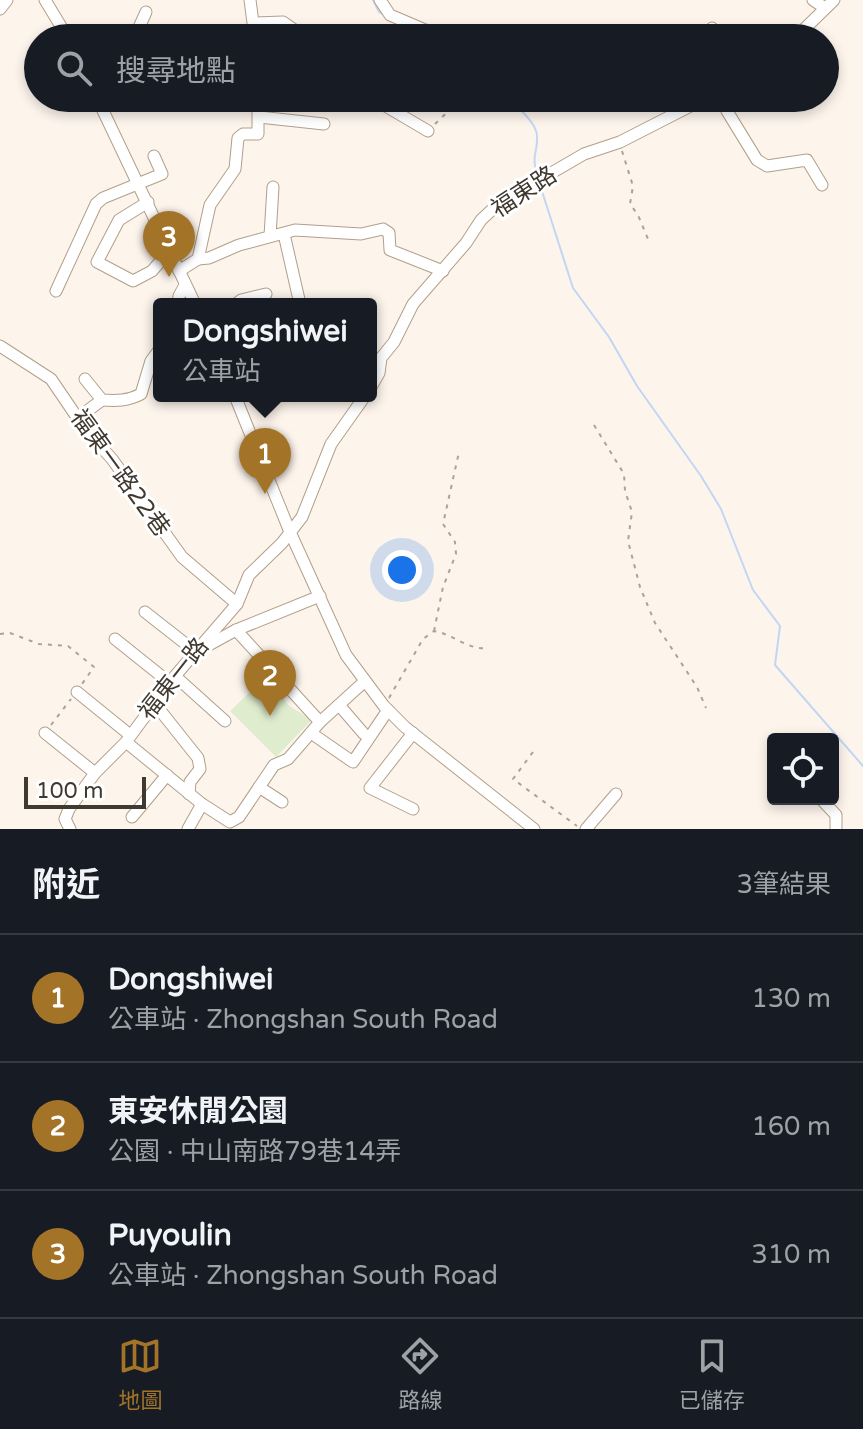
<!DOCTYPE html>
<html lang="zh-TW">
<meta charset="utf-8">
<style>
body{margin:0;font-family:"Varela Round","Noto Sans TC",sans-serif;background:#20242c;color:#f1f3f6}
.controls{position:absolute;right:24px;bottom:24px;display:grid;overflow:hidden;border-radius:8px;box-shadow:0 4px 12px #0003}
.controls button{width:72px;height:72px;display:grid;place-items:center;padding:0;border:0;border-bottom:2px solid #363941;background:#171b24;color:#f1f3f6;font:40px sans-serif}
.scale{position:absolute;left:24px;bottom:20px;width:122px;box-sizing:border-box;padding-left:8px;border:4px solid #403930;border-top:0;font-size:22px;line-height:28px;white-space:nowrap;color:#403930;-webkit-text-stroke:6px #fff;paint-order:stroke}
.you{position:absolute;left:402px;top:570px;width:28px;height:28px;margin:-20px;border:6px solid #fff;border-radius:50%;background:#1a73e8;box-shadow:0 0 0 12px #1a73e833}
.badge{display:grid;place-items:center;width:52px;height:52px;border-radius:50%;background:#a37427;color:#fff;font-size:26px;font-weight:700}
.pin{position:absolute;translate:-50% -66px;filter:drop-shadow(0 2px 4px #0008)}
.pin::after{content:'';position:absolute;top:42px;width:28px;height:24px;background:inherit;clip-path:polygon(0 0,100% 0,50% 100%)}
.popup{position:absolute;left:153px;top:298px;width:224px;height:104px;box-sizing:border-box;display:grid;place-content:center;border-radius:8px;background:#171b24;filter:drop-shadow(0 2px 6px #0005);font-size:26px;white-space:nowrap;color:#9ea1a6}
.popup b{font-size:30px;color:#f1f3f6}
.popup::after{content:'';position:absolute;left:50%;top:100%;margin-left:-16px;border:16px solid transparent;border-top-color:#171b24}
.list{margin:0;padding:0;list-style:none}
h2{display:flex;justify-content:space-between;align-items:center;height:104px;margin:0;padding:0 32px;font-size:34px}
h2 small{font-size:26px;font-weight:400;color:#9ea1a6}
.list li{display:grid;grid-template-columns:52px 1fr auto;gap:24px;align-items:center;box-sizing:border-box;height:128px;padding:0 32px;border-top:2px solid #363941}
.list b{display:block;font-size:30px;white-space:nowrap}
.list p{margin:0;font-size:26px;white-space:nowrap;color:#9ea1a6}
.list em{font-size:26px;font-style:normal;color:#9ea1a6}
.icon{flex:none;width:44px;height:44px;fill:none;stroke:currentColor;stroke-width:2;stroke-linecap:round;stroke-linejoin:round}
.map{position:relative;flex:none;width:863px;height:829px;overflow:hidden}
.search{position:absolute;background:#171b24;box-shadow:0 4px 12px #0003;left:24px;right:24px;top:24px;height:88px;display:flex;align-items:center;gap:20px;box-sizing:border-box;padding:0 28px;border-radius:44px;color:#9ea1a6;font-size:30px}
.sheet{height:488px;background:#171b24}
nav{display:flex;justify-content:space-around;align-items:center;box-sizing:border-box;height:112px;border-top:2px solid #363941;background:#171b24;font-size:22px;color:#9ea1a6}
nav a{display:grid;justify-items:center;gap:4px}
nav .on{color:#a37427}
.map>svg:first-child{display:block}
</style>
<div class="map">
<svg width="863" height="829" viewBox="0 0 863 829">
<rect width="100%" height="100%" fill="#fdf5ec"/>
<!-- green -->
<path fill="#dfedce" d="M268,675L288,705L312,720L276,757L230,711Z"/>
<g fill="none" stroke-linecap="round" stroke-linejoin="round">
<!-- stream -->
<g stroke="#c2d6f4" stroke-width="2">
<path d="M373,0L379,12L384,15"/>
<path d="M509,98C517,107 537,123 537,136C538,153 531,153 537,175"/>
<path d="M540,185L573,288L609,337L637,386L701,476L721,509L753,590L780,626L775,665L863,766"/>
</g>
<!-- minor casing -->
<g stroke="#b19f8a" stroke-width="13">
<g id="minor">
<path d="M45,0L68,38"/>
<path d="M250,0L255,38"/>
<path d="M380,0L390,15L444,38"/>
<path d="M813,0L825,8"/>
<path d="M0,9L7,0"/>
<path d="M255,23L283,22L306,38"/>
<path d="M712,28L717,38"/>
<path d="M123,38L136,34L146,12"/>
<path d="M795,38L834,0"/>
<path d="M97,98L195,304"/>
<path d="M372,98L428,131"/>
<path d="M741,98L727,111L757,160L767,166L807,160L822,185"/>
<path d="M259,117L324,124"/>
<path d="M148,202L119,220L97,262L133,281L152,271L170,250"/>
<path d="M284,234L300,304"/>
<path d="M270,236L273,187"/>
<path d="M198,259L209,258L239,245L295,230L361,234L383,229L389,233L390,250L443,271"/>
<path d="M179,271L198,259L210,205L235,169L238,138L243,134H258V98"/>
<path d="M56,291L96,204L103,198L162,174L154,156"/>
<path d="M178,304L179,296L185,285"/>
<path d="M236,304L241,300L266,294"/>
<path d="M0,346L51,379L85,429L112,459L182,557L237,604"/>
<path d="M85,379L102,400C116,401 128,401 141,394L151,361L159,350"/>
<path d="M371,387L379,373L381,358L394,342L413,304L466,243L481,220L498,204L584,154L620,142L706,98"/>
<path d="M235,396L290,532L346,655L384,706L405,727L534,829"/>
<path d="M79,417L102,400"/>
<path d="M145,612L196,652L236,630L320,596"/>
<path d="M236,630L320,722"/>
<path d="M115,639L170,683"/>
<path d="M175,676L225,721"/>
<path d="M77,692L130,735"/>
<path d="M155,704L198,758L200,769L190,782L189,794"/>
<path d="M339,705L364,734"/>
<path d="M45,733L95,773"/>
<path d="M311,733L353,762L388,710"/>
<path d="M413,733L370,788L413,809"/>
<path d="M126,742L202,804L230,822L239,817L274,765L288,759L320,722L365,681"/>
<path d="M259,787L282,802"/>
<path d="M821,799L836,815V829"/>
<path d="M132,817L167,775"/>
<path d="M70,829L65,819L69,809L95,773L126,742L175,676L237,604L249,575L282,543L302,517L331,444L365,396"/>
<path d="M188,829L202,804"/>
<path d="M586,829L616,794"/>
</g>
</g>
<!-- path -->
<g stroke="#aba39a" stroke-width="2" stroke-dasharray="4 6" stroke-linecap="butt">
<path d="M435,124L462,98"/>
<path d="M622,151L633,186L630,204L638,215L648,239"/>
<path d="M594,425L624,474L625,491L632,512L628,541L640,587L655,623L697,687L706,708"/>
<path d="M434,631L443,587L456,554L455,542L443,524L459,452"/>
<path d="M0,634L10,633L39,644L68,646L94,667L82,684"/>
<path d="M389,698L423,639L434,631C453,634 469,651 489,648"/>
<path d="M51,725L71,699"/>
<path d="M533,752L513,779L577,826"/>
</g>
<!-- minor -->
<use href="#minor" stroke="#fff" stroke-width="11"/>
</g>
<g text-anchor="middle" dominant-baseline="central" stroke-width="6" stroke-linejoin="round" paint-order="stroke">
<!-- street labels -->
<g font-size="24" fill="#403930" stroke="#fff">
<text transform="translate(524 192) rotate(-33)">福東路</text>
<text transform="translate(120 473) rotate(54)">福東一路22巷</text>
<text transform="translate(174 679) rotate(-52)">福東一路</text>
</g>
</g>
</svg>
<div class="controls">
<button><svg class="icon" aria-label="locate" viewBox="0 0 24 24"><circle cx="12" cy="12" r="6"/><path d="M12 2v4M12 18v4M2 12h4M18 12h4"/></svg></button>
</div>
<div class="scale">100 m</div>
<div class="you"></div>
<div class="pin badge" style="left:265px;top:494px">1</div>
<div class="popup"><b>Dongshiwei</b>公車站</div>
<div class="pin badge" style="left:270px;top:716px">2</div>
<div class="pin badge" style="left:169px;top:277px">3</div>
<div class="search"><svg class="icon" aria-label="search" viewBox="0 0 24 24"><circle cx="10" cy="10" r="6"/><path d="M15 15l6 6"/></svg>搜尋地點</div>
</div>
<section class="sheet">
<h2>附近<small>3筆結果</small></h2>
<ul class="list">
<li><span class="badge">1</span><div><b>Dongshiwei</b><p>公車站 · Zhongshan South Road</p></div><em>130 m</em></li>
<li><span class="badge">2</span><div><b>東安休閒公園</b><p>公園 · 中山南路79巷14弄</p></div><em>160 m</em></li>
<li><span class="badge">3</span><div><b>Puyoulin</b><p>公車站 · Zhongshan South Road</p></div><em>310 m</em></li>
</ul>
</section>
<nav>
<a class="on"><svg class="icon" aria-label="map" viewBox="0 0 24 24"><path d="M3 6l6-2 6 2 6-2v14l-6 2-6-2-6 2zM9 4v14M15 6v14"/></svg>地圖</a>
<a><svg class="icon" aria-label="directions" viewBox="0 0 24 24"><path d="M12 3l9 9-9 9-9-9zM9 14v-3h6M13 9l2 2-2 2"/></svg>路線</a>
<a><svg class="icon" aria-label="saved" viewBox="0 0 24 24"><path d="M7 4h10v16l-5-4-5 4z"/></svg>已儲存</a>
</nav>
